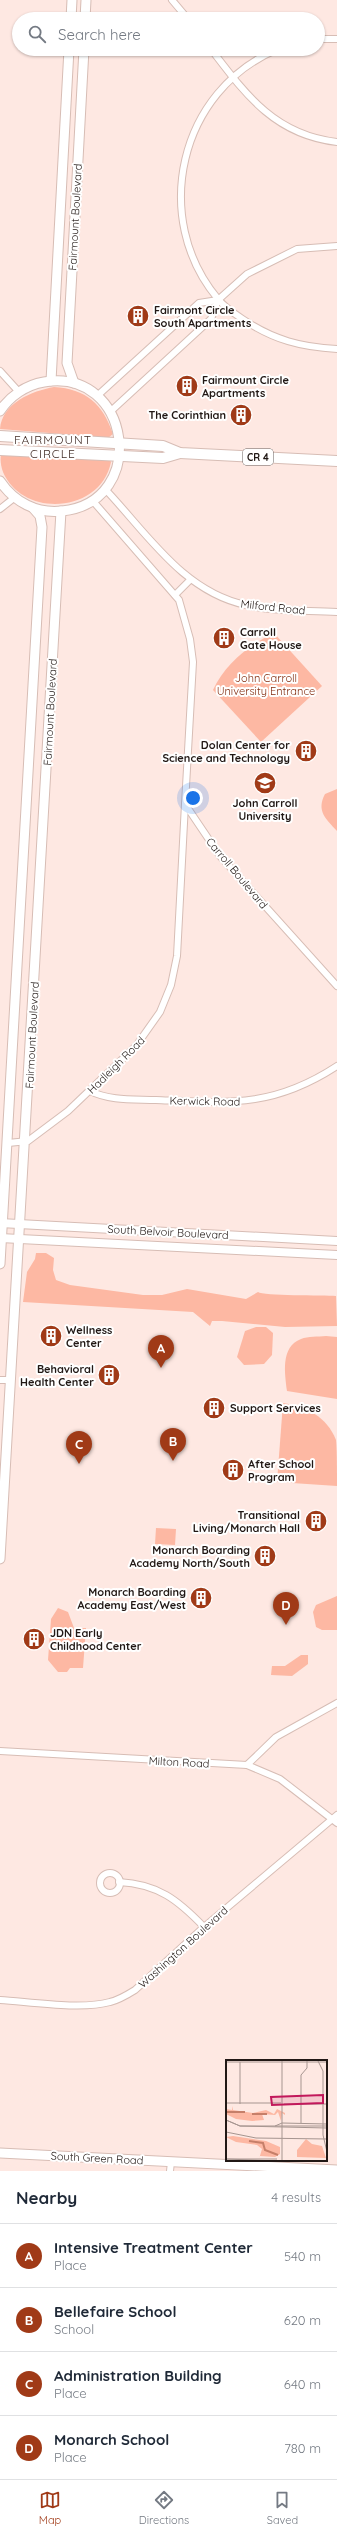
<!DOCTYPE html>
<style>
body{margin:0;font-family:Quicksand,sans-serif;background:#f2f2f3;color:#1f2937}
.you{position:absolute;left:193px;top:798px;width:14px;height:14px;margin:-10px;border:3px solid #fff;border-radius:50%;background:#1a73e8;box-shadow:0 0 0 6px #1a73e833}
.badge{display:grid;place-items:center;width:26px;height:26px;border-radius:50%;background:#a03a17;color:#fff;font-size:13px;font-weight:700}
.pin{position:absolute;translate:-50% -33px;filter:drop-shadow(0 1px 2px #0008)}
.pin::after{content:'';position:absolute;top:21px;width:14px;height:12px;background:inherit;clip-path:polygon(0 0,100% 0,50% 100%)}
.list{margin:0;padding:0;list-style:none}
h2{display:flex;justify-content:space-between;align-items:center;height:52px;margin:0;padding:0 16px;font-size:17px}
h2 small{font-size:13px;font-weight:400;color:#747a83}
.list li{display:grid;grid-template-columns:26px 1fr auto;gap:12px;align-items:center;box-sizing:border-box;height:64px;padding:0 16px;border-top:1px solid #e0e1e3}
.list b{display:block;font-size:15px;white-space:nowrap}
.list p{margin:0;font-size:13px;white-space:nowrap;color:#747a83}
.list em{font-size:13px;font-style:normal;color:#747a83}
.icon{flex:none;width:22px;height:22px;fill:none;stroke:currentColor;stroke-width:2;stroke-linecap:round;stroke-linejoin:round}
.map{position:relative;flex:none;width:337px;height:2171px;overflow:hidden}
.search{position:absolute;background:#fff;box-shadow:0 1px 3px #0004;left:12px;right:12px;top:12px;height:44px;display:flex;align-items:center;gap:10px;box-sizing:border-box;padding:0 14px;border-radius:22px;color:#747a83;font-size:15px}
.sheet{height:308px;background:#fff}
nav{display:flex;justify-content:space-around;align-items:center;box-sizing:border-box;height:56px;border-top:1px solid #e0e1e3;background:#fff;font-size:11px;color:#747a83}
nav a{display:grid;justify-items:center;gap:2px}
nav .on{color:#a03a17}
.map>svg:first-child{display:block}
</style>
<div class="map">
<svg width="337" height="2171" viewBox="0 0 337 2171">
<rect width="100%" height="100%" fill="#fee8e2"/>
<!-- green -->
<g fill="#fdb8a3">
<path d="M54,387C86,389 103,404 113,434L108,438L100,437L0,429C2,403 32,391 54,387Z"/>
<path d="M1,455L109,459L111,462C101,513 23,519 3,472C1,467 0,460 1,455Z"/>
<path d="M274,633L322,686L261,742L213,690C225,664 249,645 274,633Z"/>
<path d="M337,789V831C326,819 316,811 325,794Z"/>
<path d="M36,1253H46L54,1258L53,1270L56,1280L70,1285L143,1295H162L187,1289L246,1299L258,1292C263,1296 323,1295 336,1296L337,1326L285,1327L222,1321H212L210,1326L193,1312L23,1302L27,1272L35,1259Z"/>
<path d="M256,1327H266L273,1333L272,1355L264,1364L244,1365L237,1357L245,1331Z"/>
<path d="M326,1336L337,1337V1399L287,1391C285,1374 280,1347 301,1339C308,1336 318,1337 326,1336Z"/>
<path d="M283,1403C306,1406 327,1417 336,1440C337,1449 337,1475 337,1486L277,1482Z"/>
<path d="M156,1528L176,1529L175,1545L155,1544Z"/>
<path d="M337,1596V1630H322L316,1627L313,1612L316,1605Z"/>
<path d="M58,1608L68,1612L74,1628H86L83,1668H70L67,1672H58L48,1660L51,1619Z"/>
<path d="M301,1655H308V1664L292,1676L271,1675L272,1666H285Z"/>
</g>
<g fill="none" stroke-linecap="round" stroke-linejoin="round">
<!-- minor casing -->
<g stroke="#d7bdb5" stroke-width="8">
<g id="minor">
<path d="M172,0L188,19"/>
<path d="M318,39H337"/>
<path d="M211,49C246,95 275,135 337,142"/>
<path d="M278,49C179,90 150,218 218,299C224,307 235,314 244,320C274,340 301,347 337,349"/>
<path d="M0,371L19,392"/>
<path d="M97,396L199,303L218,300"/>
<path d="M111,411L211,319L218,300L247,274L297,249L337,246"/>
<path d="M105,489C146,532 183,592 246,605C275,612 307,610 337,612"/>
<path d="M92,500L179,600L190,639L193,662L185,804L220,856L337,986"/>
<path d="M0,509L14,498"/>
<path d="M175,595L190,580"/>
<path d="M90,1091C110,1101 134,1099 156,1100C228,1103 273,1108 337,1066"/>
<path d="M8,1143L28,1141L68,1111L136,1046L160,1012L171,985L177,956L185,804"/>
<path d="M0,1380H11"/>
<path d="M0,1751L247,1765L276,1737L337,1703"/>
<path d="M247,1765L280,1779L337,1823"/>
<circle cx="110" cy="1883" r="10"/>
<path d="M119,1882C158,1884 178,1900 204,1927"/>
<path d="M0,2000C31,2002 81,2010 110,2002C119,2000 127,1995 135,1990L204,1927L337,1815"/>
<path d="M170,2171L171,2162"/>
</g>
</g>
<!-- tertiary casing -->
<g stroke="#d7bdb5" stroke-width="10">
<g id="tertiary">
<path d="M0,1223L337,1241"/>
<path d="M0,1238L337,1255"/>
</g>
</g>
<!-- secondary casing -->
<g stroke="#d7bdb5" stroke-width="11">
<g id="secondary">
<path d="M71,19L72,0"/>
<path d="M85,19L86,0"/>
<path d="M51,381L69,49"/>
<path d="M74,383L67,363L84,49"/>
<path d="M0,411C10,396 26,385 44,382C131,367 150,502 62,511C37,514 14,502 0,481"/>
<path d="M0,1264L42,527L40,516L33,508"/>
<path d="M0,1559L61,511"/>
<path d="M0,2153L337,2170"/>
</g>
</g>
<!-- primary casing -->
<g stroke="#d7bdb5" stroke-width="12">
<g id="primary">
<path d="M0,436L163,446L180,453L337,461"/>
<path d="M0,450L163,458L180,453"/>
</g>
</g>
<!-- minor -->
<use href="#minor" stroke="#fff" stroke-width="6"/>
<!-- tertiary -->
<use href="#tertiary" stroke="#fff" stroke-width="8"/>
<!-- secondary -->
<use href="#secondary" stroke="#fff" stroke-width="9"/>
<!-- primary -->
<use href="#primary" stroke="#fff" stroke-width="10"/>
</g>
<!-- icons -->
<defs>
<g id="building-disc" transform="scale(1.15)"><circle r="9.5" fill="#a03a17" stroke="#fff"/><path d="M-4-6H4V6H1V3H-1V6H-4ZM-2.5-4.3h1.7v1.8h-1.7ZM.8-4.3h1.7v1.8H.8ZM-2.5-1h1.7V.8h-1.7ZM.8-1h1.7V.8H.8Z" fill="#fff"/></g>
<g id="university-disc" transform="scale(1.15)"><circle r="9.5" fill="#a03a17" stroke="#fff"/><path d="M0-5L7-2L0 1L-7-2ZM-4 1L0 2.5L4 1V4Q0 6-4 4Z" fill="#fff"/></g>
</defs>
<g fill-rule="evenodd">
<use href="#building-disc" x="138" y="316"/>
<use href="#building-disc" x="187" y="386"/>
<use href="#building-disc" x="241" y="415"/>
<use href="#building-disc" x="224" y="638"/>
<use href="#building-disc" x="306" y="751"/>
<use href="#university-disc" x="265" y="783"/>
<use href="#building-disc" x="51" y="1336"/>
<use href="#building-disc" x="109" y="1375"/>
<use href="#building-disc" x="214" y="1408"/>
<use href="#building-disc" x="233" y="1470"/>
<use href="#building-disc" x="316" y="1521"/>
<use href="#building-disc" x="265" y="1556"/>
<use href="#building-disc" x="201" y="1598"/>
<use href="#building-disc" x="34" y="1639"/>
</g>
<g text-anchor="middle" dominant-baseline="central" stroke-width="4" stroke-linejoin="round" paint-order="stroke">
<!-- shield labels -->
<rect fill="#fff" stroke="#645d5b" stroke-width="1" x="243" y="449" width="30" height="16" rx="3"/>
<g font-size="10" font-weight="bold" fill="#211815">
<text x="258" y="457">CR 4</text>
</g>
<!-- street labels -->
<g font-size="11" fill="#211815" stroke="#fff">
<text transform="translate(75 217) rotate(-87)">Fairmount Boulevard</text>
<text transform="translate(273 607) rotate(6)">Milford Road</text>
<text transform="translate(50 712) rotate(-87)">Fairmount Boulevard</text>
<text transform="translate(237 873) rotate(50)">Carroll Boulevard</text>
<text transform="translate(32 1035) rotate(-87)">Fairmount Boulevard</text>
<text transform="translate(116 1065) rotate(-45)">Hadleigh Road</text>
<text transform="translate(205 1101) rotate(1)">Kerwick Road</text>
<text transform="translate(168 1232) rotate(3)">South Belvoir Boulevard</text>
<text transform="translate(179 1762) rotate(3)">Milton Road</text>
<text transform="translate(183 1947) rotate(-42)">Washington Boulevard</text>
<text transform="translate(97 2158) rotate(3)">South Green Road</text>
</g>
<!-- poi labels -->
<g font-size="11" font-weight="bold" fill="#211815" stroke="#fff" text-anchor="start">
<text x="154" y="310">Fairmont Circle<tspan x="154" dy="13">South Apartments</tspan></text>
<text x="202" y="380">Fairmount Circle<tspan x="202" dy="13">Apartments</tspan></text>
<text x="226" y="415" text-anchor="end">The Corinthian</text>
<text x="240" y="632">Carroll<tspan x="240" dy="13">Gate House</tspan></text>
<text x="290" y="745" text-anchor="end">Dolan Center for<tspan x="290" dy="13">Science and Technology</tspan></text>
<text x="265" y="803" text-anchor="middle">John Carroll<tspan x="265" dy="13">University</tspan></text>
<text x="66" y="1330">Wellness<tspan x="66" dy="13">Center</tspan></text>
<text x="94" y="1369" text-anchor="end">Behavioral<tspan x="94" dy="13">Health Center</tspan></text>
<text x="230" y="1408">Support Services</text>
<text x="248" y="1464">After School<tspan x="248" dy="13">Program</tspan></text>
<text x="300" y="1515" text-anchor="end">Transitional<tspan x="300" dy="13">Living/Monarch Hall</tspan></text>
<text x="250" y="1550" text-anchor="end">Monarch Boarding<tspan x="250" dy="13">Academy North/South</tspan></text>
<text x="186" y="1592" text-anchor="end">Monarch Boarding<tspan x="186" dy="13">Academy East/West</tspan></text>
<text x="50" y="1633">JDN Early<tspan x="50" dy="13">Childhood Center</tspan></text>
</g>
<!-- park labels -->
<g font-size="11" fill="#832d10" stroke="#fff">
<text x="266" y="678">John Carroll<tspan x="266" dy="13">University Entrance</tspan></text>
</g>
<!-- neighbourhood labels -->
<g font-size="12" letter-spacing="1" fill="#402c26" stroke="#fff">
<text x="53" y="439">FAIRMOUNT<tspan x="53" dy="14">CIRCLE</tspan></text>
</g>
</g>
<!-- overview -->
<g transform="translate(226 2060)">
<rect width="101" height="101" fill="#fee8e2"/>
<path d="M6,46L7,50L27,53L40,50L48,54L51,49L59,53V55L56,53L55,61L52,52L49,55L36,54L38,60L26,61L10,59L0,54V49L6,50ZM7,76L40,81L54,87V94L49,97L34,96L33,99L36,89L31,85L10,82L0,77ZM80,79L86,84L96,86L100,98L71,97V90Z" fill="#fdb8a3"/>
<path fill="none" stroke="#c67f69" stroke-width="2" d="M0,52H19M26,54H41M23,81L37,83L39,90L52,95"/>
<path fill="none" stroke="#a69590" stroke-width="1" d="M56,1V101M92,1L97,11V75L101,92M0,2H101M0,43H55M14,44V2M58,44H101M0,60L14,66L101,68M0,60L14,66H101M75,63V15L81,8V0M49,66L56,63L101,64M0,72L30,78L101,79M0,99H51M0,99L52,101"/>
<path fill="#c2185b" fill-opacity="0.15" stroke="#c2185b" stroke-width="2" d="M97,35V43L46,45L45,37Z"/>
<rect width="101" height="101" fill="none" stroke="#211815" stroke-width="2"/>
</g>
</svg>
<div class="you"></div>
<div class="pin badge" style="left:161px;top:1368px">A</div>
<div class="pin badge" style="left:173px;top:1461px">B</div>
<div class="pin badge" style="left:79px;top:1464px">C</div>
<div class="pin badge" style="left:286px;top:1625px">D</div>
<div class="search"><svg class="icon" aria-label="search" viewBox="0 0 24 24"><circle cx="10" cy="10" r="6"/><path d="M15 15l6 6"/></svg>Search here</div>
</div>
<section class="sheet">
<h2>Nearby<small>4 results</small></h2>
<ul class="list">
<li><span class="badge">A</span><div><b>Intensive Treatment Center</b><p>Place</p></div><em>540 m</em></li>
<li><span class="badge">B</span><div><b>Bellefaire School</b><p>School</p></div><em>620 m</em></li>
<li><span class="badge">C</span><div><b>Administration Building</b><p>Place</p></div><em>640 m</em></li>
<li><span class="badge">D</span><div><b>Monarch School</b><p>Place</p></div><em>780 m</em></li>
</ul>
</section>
<nav>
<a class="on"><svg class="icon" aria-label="map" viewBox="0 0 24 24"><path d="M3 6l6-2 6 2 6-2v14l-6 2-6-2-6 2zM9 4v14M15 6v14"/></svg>Map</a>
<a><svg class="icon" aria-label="directions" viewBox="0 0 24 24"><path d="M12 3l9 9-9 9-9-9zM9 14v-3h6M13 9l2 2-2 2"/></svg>Directions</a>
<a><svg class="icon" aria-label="saved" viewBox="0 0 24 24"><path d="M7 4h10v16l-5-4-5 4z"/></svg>Saved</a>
</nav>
